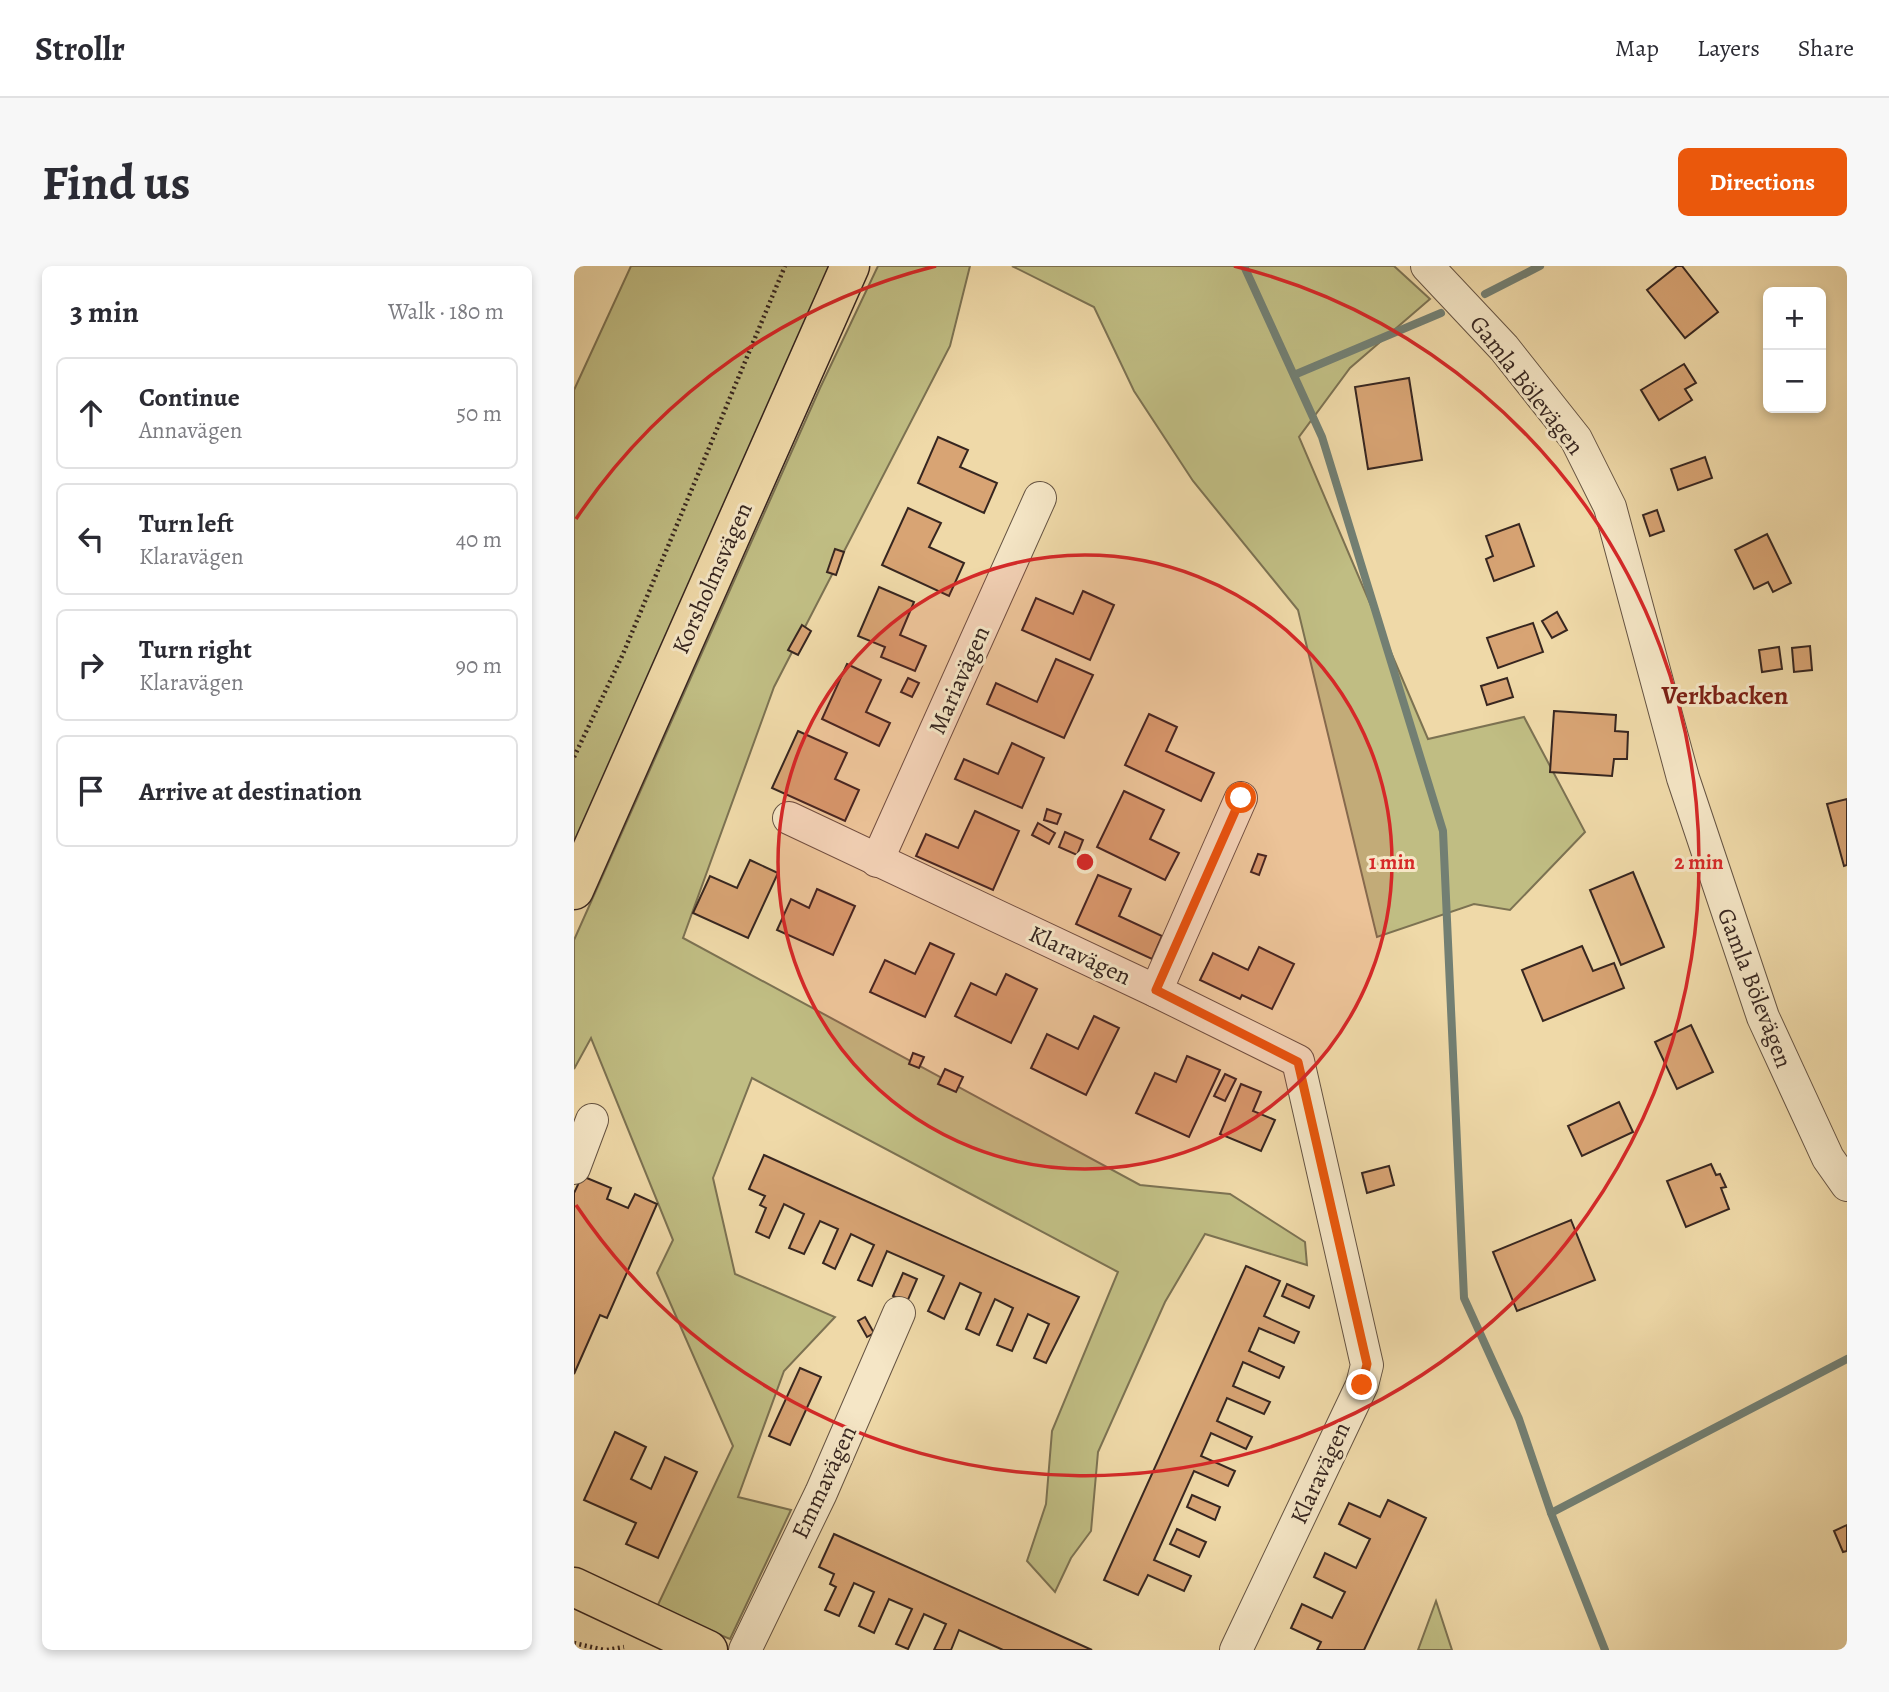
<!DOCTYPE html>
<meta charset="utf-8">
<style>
body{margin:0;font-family:Alegreya,serif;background:#f7f7f7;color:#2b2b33}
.controls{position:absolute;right:21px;top:21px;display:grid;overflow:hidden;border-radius:10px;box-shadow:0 4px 10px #0003}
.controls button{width:63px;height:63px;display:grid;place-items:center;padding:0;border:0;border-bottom:2px solid #e1e1e2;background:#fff;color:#2b2b33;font:35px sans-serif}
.stop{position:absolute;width:21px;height:21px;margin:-16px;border:5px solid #ea580c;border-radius:50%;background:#fff}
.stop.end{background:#ea580c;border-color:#fff;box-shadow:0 2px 7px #0008}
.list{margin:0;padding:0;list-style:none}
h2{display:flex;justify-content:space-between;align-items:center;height:91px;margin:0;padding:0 28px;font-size:30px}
h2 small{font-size:23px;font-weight:400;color:#7c7c81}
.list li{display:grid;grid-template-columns:46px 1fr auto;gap:21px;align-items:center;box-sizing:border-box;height:112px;margin:0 14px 14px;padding:0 14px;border:2px solid #e1e1e2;border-radius:10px}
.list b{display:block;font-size:26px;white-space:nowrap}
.list p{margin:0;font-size:23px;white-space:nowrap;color:#7c7c81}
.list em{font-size:23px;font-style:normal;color:#7c7c81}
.icon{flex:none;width:38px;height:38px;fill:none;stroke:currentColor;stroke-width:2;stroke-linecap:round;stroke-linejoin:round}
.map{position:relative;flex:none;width:1273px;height:1384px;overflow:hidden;border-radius:10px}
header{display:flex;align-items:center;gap:42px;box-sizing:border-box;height:98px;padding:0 35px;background:#fff;border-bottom:2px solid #e1e1e2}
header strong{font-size:33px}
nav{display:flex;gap:38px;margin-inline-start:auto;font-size:24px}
.intro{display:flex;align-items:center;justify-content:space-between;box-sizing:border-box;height:168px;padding:0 42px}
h1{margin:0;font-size:49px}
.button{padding:18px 32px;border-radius:10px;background:#ea580c;color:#fff;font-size:24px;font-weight:700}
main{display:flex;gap:42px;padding:0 42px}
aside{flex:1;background:#fff;border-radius:10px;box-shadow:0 4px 10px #0003}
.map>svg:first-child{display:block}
</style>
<header>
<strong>Strollr</strong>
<nav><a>Map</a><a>Layers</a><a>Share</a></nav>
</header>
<div class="intro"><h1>Find us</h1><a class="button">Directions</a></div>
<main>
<aside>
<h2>3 min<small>Walk · 180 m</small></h2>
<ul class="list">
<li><svg class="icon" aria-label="ahead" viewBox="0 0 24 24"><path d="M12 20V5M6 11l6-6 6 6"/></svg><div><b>Continue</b><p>Annavägen</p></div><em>50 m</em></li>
<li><svg class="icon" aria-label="left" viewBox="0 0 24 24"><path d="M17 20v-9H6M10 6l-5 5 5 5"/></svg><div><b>Turn left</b><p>Klaravägen</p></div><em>40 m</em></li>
<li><svg class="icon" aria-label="right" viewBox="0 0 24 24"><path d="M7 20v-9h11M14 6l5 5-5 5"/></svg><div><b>Turn right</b><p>Klaravägen</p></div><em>90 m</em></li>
<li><svg class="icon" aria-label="arrive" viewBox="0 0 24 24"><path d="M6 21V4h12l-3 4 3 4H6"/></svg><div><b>Arrive at destination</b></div></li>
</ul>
</aside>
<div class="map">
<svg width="1273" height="1384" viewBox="0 0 1273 1384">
<rect width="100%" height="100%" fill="#efd9a8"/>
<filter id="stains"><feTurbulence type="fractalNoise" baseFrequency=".00286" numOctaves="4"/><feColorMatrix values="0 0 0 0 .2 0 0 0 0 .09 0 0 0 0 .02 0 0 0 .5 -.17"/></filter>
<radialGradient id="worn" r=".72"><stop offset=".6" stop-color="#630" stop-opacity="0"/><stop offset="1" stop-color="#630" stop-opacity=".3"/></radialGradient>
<!-- green -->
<g fill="#c0bd83" stroke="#7c7252" stroke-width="2">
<path d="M57,0H256L0,589V124Z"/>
<path d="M304,0H396L376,80L200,421L109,672L566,919L656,928L731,976L733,999L631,968L591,1036L524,1186L517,1265L497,1292L481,1326L453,1295L472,1238L478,1165L544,1006L178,812L139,912L161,1008L261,1051L210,1105L164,1231L217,1244L156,1373L82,1343L159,1180L83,1007L99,974L17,772L0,803V674L246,122Z"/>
<path d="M438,0H820L856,33L776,102L725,171L854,473L950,451L1011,566L936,644L900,638L803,671L724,344L619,215L560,125L520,41Z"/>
<path d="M862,1335L878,1384H844Z"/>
</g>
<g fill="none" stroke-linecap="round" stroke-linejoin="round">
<!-- stream -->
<g stroke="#727f73" stroke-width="8">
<path d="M670,0L748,171L869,565L890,1032L945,1153L977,1247L1031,1384"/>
<path d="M911,28L966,0"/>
<path d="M720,109L867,47"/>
<path d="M977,1247L1273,1093"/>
</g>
</g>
<!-- building -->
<g fill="#d8a474" stroke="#372620" stroke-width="2">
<path d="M1103,0H1108L1144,46L1111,72L1073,24Z"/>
<path d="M1110,98L1122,117L1111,123L1118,134L1085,154L1067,124Z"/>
<path d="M835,112L848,194L794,203L781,121Z"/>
<path d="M364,171L394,184L386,201L423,217L410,247L344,217Z"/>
<path d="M1131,191L1138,212L1104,224L1097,203Z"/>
<path d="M334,242L367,257L355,281L390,297L375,330L308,299Z"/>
<path d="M1083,244L1090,265L1076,270L1069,249Z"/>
<path d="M945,258L960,300L920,315L912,293L919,290L912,270Z"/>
<path d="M1193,268L1217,317L1199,326L1194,316L1180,323L1161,284Z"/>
<path d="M261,283L270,286L262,309L253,306Z"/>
<path d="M305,321L340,336L326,369L352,380L341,405L307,391L311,381L284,370Z"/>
<path d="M509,325L540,339L516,394L448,364L462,332L499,348Z"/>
<path d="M983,346L993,364L978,372L968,355Z"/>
<path d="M959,357L969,386L924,402L913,372Z"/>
<path d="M228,359L237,365L224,389L214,384Z"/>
<path d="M1236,380L1238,404L1220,406L1218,382Z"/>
<path d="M1205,381L1208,403L1188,406L1185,384Z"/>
<path d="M482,393L519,409L490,472L413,438L422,417L463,436Z"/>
<path d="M273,398L307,414L292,446L316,457L305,480L248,453Z"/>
<path d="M334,412L345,417L338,431L327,426Z"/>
<path d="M933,412L939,431L913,439L907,420Z"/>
<path d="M980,445L1042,449L1041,465L1054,466L1053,493H1040L1038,510L976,506Z"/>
<path d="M575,448L603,461L592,485L640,507L627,535L551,499Z"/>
<path d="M224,465L273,487L261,513L285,524L271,555L198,522Z"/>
<path d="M438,477L470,492L448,542L381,513L390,493L424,508Z"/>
<path d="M550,525L590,544L576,573L605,587L591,614L523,581Z"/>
<path d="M1273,533V599L1270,600L1253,538Z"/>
<path d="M473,543L487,548L483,558L470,554Z"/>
<path d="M401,545L445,565L419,624L342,590L352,568L384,582Z"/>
<path d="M464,557L481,567L475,578L458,569Z"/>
<path d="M491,566L509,574L503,589L485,581Z"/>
<path d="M684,588L692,590L685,609L677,606Z"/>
<path d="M176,594L204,607L174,672L119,647L136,610L163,622Z"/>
<path d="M1059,606L1090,681L1047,699L1016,624Z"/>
<path d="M524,609L557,623L545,650L588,670L578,693L502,658Z"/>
<path d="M243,623L281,640L259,689L203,664L217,633L235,642Z"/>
<path d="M356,677L380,688L351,751L296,726L311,694L341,708Z"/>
<path d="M1008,680L1019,705L1040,697L1050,722L969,755L948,704Z"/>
<path d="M685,681L720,698L698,743L668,729L666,733L626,714L639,687L674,704Z"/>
<path d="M432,708L463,723L437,777L381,750L397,717L422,729Z"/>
<path d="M520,750L545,762L512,829L457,802L473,768L504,783Z"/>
<path d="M1117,759L1139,806L1103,823L1081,776Z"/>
<path d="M339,787L350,791L345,802L335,798Z"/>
<path d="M613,790L646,804L615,871L562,847L581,807L602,816Z"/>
<path d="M371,803L389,811L382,826L364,818Z"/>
<path d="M651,808L662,813L651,835L640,830Z"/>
<path d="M667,818L687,826L679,845L701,854L687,885L646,868Z"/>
<path d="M1045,836L1059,866L1008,890L994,860Z"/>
<path d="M190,889L505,1031L472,1097L460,1092L475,1058L454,1048L438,1085L423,1079L439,1042L421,1033L405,1069L392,1063L407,1027L386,1017L370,1053L354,1045L370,1010L313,985L298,1020L284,1014L300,979L277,968L261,1003L249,997L264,963L246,955L230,988L215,982L230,948L210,938L195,972L182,966L192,942L186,939L191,930L175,923Z"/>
<path d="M1137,898L1142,909L1146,908L1152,921L1147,922L1155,943L1112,961L1093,915Z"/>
<path d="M815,900L820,919L793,927L788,907Z"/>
<path d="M8,910L37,922L33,933L54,942L61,928L83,938L33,1052L26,1049L0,1108V927Z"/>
<path d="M997,954L1021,1014L943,1045L919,986Z"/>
<path d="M672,1000L706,1015L690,1050L725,1066L720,1077L685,1062L675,1085L710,1101L705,1112L669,1096L659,1120L696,1136L690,1148L653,1132L643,1155L678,1171L672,1183L637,1167L627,1190L661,1205L654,1220L620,1205L580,1294L617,1310L610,1325L574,1309L564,1329L530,1314Z"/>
<path d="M329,1007L343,1013L333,1036L319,1030Z"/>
<path d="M713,1018L740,1030L735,1042L708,1030Z"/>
<path d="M291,1051L300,1067L293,1071L284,1055Z"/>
<path d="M226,1102L247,1111L216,1179L195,1170Z"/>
<path d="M41,1166L72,1181L57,1213L77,1223L91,1191L123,1206L84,1292L52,1278L62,1257L10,1234Z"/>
<path d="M618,1229L646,1241L641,1254L613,1241Z"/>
<path d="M814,1234L852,1252L790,1384H743L747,1376L717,1362L728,1338L758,1352L771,1326L740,1311L751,1287L782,1302L796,1273L765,1258L775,1237L806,1251Z"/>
<path d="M1273,1259V1285L1269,1286L1260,1265Z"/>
<path d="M603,1263L632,1276L625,1291L596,1278Z"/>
<path d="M260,1268L518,1384H429L385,1364L377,1384H360L372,1358L350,1348L334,1383L322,1378L338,1343L315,1333L300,1367L285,1360L300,1326L280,1317L265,1350L251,1344L262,1321L256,1318L260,1308L245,1301Z"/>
</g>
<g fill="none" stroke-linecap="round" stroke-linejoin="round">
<!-- minor casing -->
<g stroke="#655342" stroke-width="34">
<g id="minor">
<path d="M853,0L930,82L1002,173L1036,241L1109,512L1189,751L1254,892L1273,919"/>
<path d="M215,552L582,725L724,795L793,1099L788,1119L662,1384"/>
<path d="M303,595L466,232"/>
<path d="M582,725L667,532"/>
<path d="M0,902L18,854"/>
<path d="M171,1384L247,1227L325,1047"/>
</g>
</g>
<!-- major casing -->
<g stroke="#372620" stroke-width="41">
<g id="major">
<path d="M0,624L276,0"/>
<path d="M0,1321L134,1384"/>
</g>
</g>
<!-- path -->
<g stroke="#372620" stroke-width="4.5" stroke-dasharray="2 3.5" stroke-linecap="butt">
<path d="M0,491L49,388L211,0"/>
<path d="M0,1377L30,1384"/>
<path d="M33,1384L50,1381"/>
</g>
<!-- minor -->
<use href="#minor" stroke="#f5e6c6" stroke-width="32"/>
<!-- major -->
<use href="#major" stroke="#efd9a8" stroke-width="38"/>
</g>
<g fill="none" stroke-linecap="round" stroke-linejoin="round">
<!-- route -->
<path stroke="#ea580c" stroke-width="9" d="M667,532L582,724L724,796L793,1098L788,1119"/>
</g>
<!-- distance rings -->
<circle cx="511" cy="596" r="307" fill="#d62828" fill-opacity=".12"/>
<g fill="none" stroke="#d62828" stroke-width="3.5">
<circle cx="511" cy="596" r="307"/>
<path d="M2 253A614 614 0 0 1 362 0M660 0A614 614 0 1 1 2 939"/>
</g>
<g text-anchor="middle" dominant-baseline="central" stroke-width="6" stroke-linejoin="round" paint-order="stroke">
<!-- street labels -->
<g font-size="24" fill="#372620" stroke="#f5e6c6">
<text transform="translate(953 119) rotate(52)">Gamla Bölevägen</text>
<text transform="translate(138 312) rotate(-66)">Korsholmsvägen</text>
<text transform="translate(385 414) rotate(-66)">Mariavägen</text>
<text transform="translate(506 689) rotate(25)">Klaravägen</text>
<text transform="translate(1181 722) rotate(69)">Gamla Bölevägen</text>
<text transform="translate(746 1207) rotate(-65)">Klaravägen</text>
<text transform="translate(250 1216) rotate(-65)">Emmavägen</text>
</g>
<!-- neighbourhood labels -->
<g font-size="26" font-weight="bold" fill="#7a1f14" stroke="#f5e6c6">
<text x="1151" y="429">Verkbacken</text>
</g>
</g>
<circle cx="511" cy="596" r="10" fill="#d62828" stroke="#f5e6c6" stroke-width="3.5"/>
<g font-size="21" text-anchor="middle" font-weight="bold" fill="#d62828" stroke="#f5e6c6" stroke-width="6" stroke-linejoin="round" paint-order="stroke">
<text x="818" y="603">1 min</text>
<text x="1125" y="603">2 min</text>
</g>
<rect width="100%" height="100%" filter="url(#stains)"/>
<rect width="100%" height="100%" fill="url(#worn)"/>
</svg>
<div class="controls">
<button>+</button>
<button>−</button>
</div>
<div class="stop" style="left:667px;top:532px"></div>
<div class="stop end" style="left:788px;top:1119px"></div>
</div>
</main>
